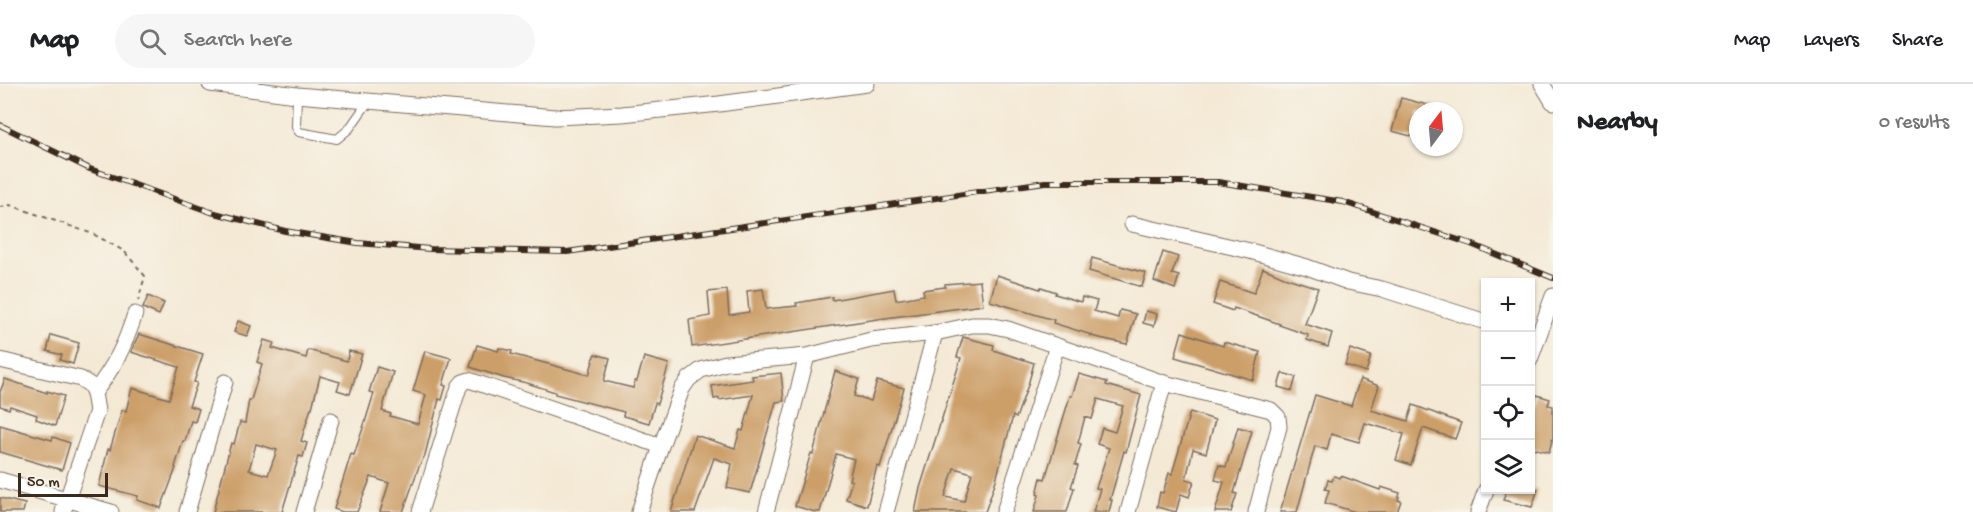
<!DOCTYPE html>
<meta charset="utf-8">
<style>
body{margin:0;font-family:"Gochi Hand",sans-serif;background:#f6f6f6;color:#202124}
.controls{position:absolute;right:18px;bottom:18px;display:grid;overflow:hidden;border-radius:0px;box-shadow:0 2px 4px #0004}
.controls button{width:54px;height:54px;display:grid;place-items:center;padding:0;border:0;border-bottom:2px solid #e0e0e0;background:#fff;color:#202124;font:30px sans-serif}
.compass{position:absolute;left:1409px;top:18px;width:54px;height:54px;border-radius:50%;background:#fff;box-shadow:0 2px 4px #0004;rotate:16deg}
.scale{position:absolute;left:18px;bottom:15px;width:90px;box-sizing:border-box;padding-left:6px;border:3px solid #3b2a1e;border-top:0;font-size:16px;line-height:21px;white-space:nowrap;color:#3b2a1e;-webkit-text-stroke:4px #f7f3e8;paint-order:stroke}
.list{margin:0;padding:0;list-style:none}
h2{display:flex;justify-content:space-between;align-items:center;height:78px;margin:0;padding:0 24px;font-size:26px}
h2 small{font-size:20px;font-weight:400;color:#757577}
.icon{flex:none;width:33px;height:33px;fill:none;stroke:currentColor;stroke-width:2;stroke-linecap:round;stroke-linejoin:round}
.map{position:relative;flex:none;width:1553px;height:428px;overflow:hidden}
header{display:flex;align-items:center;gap:36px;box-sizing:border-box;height:84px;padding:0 30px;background:#fff;border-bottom:2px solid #e0e0e0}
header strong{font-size:28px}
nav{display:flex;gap:33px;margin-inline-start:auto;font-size:21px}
.search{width:420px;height:54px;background:#f6f6f6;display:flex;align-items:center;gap:15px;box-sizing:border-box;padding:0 21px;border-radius:33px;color:#757577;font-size:22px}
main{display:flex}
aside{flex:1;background:#fff}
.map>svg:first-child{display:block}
</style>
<header>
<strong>Map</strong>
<div class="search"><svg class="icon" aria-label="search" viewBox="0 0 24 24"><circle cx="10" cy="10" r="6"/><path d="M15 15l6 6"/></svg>Search here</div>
<nav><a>Map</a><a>Layers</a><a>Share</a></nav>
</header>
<main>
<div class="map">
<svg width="1553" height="428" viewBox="0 0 1553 428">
<rect width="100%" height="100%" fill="#f7f3e8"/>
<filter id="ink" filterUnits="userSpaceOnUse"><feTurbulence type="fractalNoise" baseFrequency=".0167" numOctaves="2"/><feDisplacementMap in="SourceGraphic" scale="12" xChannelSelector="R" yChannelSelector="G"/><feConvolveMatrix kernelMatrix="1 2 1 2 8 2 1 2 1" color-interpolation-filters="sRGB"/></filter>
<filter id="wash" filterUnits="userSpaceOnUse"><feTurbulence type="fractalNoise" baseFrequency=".008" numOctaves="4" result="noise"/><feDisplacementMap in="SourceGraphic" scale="24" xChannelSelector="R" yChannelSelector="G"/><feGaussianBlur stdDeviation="1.35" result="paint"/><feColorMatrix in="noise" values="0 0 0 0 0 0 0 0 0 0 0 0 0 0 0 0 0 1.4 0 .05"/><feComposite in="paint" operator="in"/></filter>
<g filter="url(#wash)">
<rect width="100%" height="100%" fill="#f4e9d5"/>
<g id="blocks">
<!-- building -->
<g fill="#cc9e68" fill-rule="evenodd">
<path d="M1401,14L1439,24L1438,27H1418V54L1392,47Z"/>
<path d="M1163,168L1178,173L1172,190L1179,192L1175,205L1154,197Z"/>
<path d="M1092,174L1146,189L1142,203L1089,187Z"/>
<path d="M1263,184L1284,193L1318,204L1305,240L1332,249L1328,263L1307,256L1308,251L1279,241L1280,240L1234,224L1233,227L1213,220L1220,198L1254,209Z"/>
<path d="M997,191L1040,205L1041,203L1056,208L1055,210L1081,218L1082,213L1097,217L1094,227L1118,234L1120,226L1136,230L1127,260L1091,252L1092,251L1053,239L1054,236L990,217Z"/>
<path d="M980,197L983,221L878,235L692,263L689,236L710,232L708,208L727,206L729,231L749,228L747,207L763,205L766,225L797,222L796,219L832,213V216L894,205L896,216L924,211L923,206L945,203V200Z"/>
<path d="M148,212L164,219L159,231L143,224Z"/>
<path d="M1146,227L1157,230L1154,242L1143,239Z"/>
<path d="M238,237L251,242L247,252L234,248Z"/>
<path d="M1182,248L1223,262L1224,258L1260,268L1253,296L1175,273Z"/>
<path d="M139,250L203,270L194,298L197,299L189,322L199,325L195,338L191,337L185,357H183L175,383L176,384L161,424L137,416L138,412L99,402L108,365L110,366L122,326L126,327L132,304L169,315L179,283L131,268Z"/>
<path d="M51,251L79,259L73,280L60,276L62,271L47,267Z"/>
<path d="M963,253L994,261L993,266L1034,279L1028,301L1016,334L1013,332L996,396L985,428H915L920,404L961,274L957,273ZM954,384L972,389L964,417L945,413Z"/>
<path d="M264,256L274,259L272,264L306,274L308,266L347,277L349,267L362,270L350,310L337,306L340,298L320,292L312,324H311L301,357L307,359L303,373L299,372L282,428H213L231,359L234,360L240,338L245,339L249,316H251L262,280L257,278ZM256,360L277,366L268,391L249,386Z"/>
<path d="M477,261L498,267L499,264L512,267L511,270L589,291L595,270L610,274L604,297L633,304L635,297H637L644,273L669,280L657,320L655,319L649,339L623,332L624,328L555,310V308L527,299L504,294L470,283Z"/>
<path d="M1350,265L1371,272L1366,288L1345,281Z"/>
<path d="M425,267L451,274L443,301L446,302L442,316L439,315L425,371L418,385L403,428H380L389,399L371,393L357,428H343L334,425L351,370L354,371L365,338L374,309L369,308L377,283L393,288L382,327L391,330L390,332L418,340L426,311L413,307Z"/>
<path d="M835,287L859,295L854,312L871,317L877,297L904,304L880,383L877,382L867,422L846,415L852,397L849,396L854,375L836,370L820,428H815L795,422L811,369L813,370Z"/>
<path d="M781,289L784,317L776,318L750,409L727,404L732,380L714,374L695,428H671L695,351L735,364L740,346L743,347L753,311L719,316V314L714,315L712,302L753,296L752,292Z"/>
<path d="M1282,289L1296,293L1292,307L1278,303Z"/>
<path d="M1079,290L1107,298L1106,301L1141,311L1126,368L1124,367L1110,416H1112L1109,428H1093L1100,405L1096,404L1109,364L1097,360L1102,344L1115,348L1123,322L1098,315L1092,335L1085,333L1078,359L1081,360L1075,381L1078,382L1071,403L1074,404L1067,428H1034L1039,411L1037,410L1041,394L1045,395L1070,312H1072Z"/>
<path d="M5,295L47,309V307L64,312L55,342L36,335L37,331L10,322L9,325L0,322V308Z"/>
<path d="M1360,295L1379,302L1371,326L1408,337L1413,321L1461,339L1455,355L1423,344L1411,381L1396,376L1404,350L1365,339L1359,358L1331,350L1327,366L1315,362L1297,428H1280L1315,311L1351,322Z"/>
<path d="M1537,311L1550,315L1548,321L1553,322V353L1549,368L1532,364L1533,358L1530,357V333Z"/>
<path d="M1190,328L1215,336L1206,369L1193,365L1186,395L1194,397L1189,413L1181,410L1176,428L1157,423L1160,408L1163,409L1169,389L1172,390Z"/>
<path d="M0,341L52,356L53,353L70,359L62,386L0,368Z"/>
<path d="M1238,343L1252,347L1234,409L1237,410L1231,428H1215L1224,398L1215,396L1219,381L1226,383Z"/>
<path d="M1334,392L1340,394L1341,392L1380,406L1381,403L1400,409L1398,416L1401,417L1397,428H1356L1325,419L1329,406L1325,405L1328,396L1332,397Z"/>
<path d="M1507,405H1538L1532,423L1503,416Z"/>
<path d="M0,414L25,420L23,428H0Z"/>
</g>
</g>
</g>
<g filter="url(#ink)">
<use href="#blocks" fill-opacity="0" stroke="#7c6d5e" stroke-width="1.5"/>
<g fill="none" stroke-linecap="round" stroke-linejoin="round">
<!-- service casing -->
<g stroke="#7c6d5e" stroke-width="10">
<path id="service" d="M297,11L296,43L299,48L337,55L349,45L368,18"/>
</g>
<!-- minor casing -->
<g stroke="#7c6d5e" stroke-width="17">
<g id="minor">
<path d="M210,0L297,11L555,33L622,30L719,20L867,0"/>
<path d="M1542,0L1553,18"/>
<path d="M1132,140L1250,167L1307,183L1348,198L1382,205L1486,238"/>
<path d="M0,276L81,295L90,301L94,309L97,327L63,428"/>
<path d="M1530,276L1553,212"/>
<path d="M94,309C115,281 124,264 135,230"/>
<path d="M0,396L111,428"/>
<path d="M187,428L225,298"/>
<path d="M304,428L331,336"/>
<path d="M420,428L459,303L463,298L469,296L661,362"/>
<path d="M639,428L661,362L682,305L689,295L701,286L726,279L807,272L871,256L935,249L972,241H989L1008,245L1164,299L1271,326L1278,333L1279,343L1256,428"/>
<path d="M766,428L807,272"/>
<path d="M886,428L935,249"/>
<path d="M1004,428L1057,262"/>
<path d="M1128,428L1164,299"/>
<path d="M1478,428L1486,406"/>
</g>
</g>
<!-- path -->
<path stroke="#7c6d5e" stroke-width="2" stroke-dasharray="4.5 4.5" stroke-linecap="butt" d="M0,123L10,121L93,150L124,167L145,192L138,217"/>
<!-- service -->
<use href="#service" stroke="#fff" stroke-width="8"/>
<!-- minor -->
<use href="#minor" stroke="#fff" stroke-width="15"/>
<!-- rail casing -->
<g stroke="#3b2a1e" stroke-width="6">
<path id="rail" d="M0,41L90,85L211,128L285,147L358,159L430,165L567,168L1045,98H1218L1343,118L1471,160L1553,194"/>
</g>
<!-- rail -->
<use href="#rail" stroke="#f7f3e8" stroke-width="4" stroke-dasharray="11" stroke-linecap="butt"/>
</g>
</g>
</svg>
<div class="controls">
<button>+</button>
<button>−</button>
<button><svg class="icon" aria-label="locate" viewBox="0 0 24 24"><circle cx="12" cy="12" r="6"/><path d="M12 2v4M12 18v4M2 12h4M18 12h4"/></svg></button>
<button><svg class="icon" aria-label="layers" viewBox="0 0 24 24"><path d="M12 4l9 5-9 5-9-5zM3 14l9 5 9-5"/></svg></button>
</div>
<svg class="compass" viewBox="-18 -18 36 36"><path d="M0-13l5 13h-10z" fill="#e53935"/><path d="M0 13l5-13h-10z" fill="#757577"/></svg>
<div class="scale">50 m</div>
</div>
<aside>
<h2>Nearby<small>0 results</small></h2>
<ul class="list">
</ul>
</aside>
</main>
